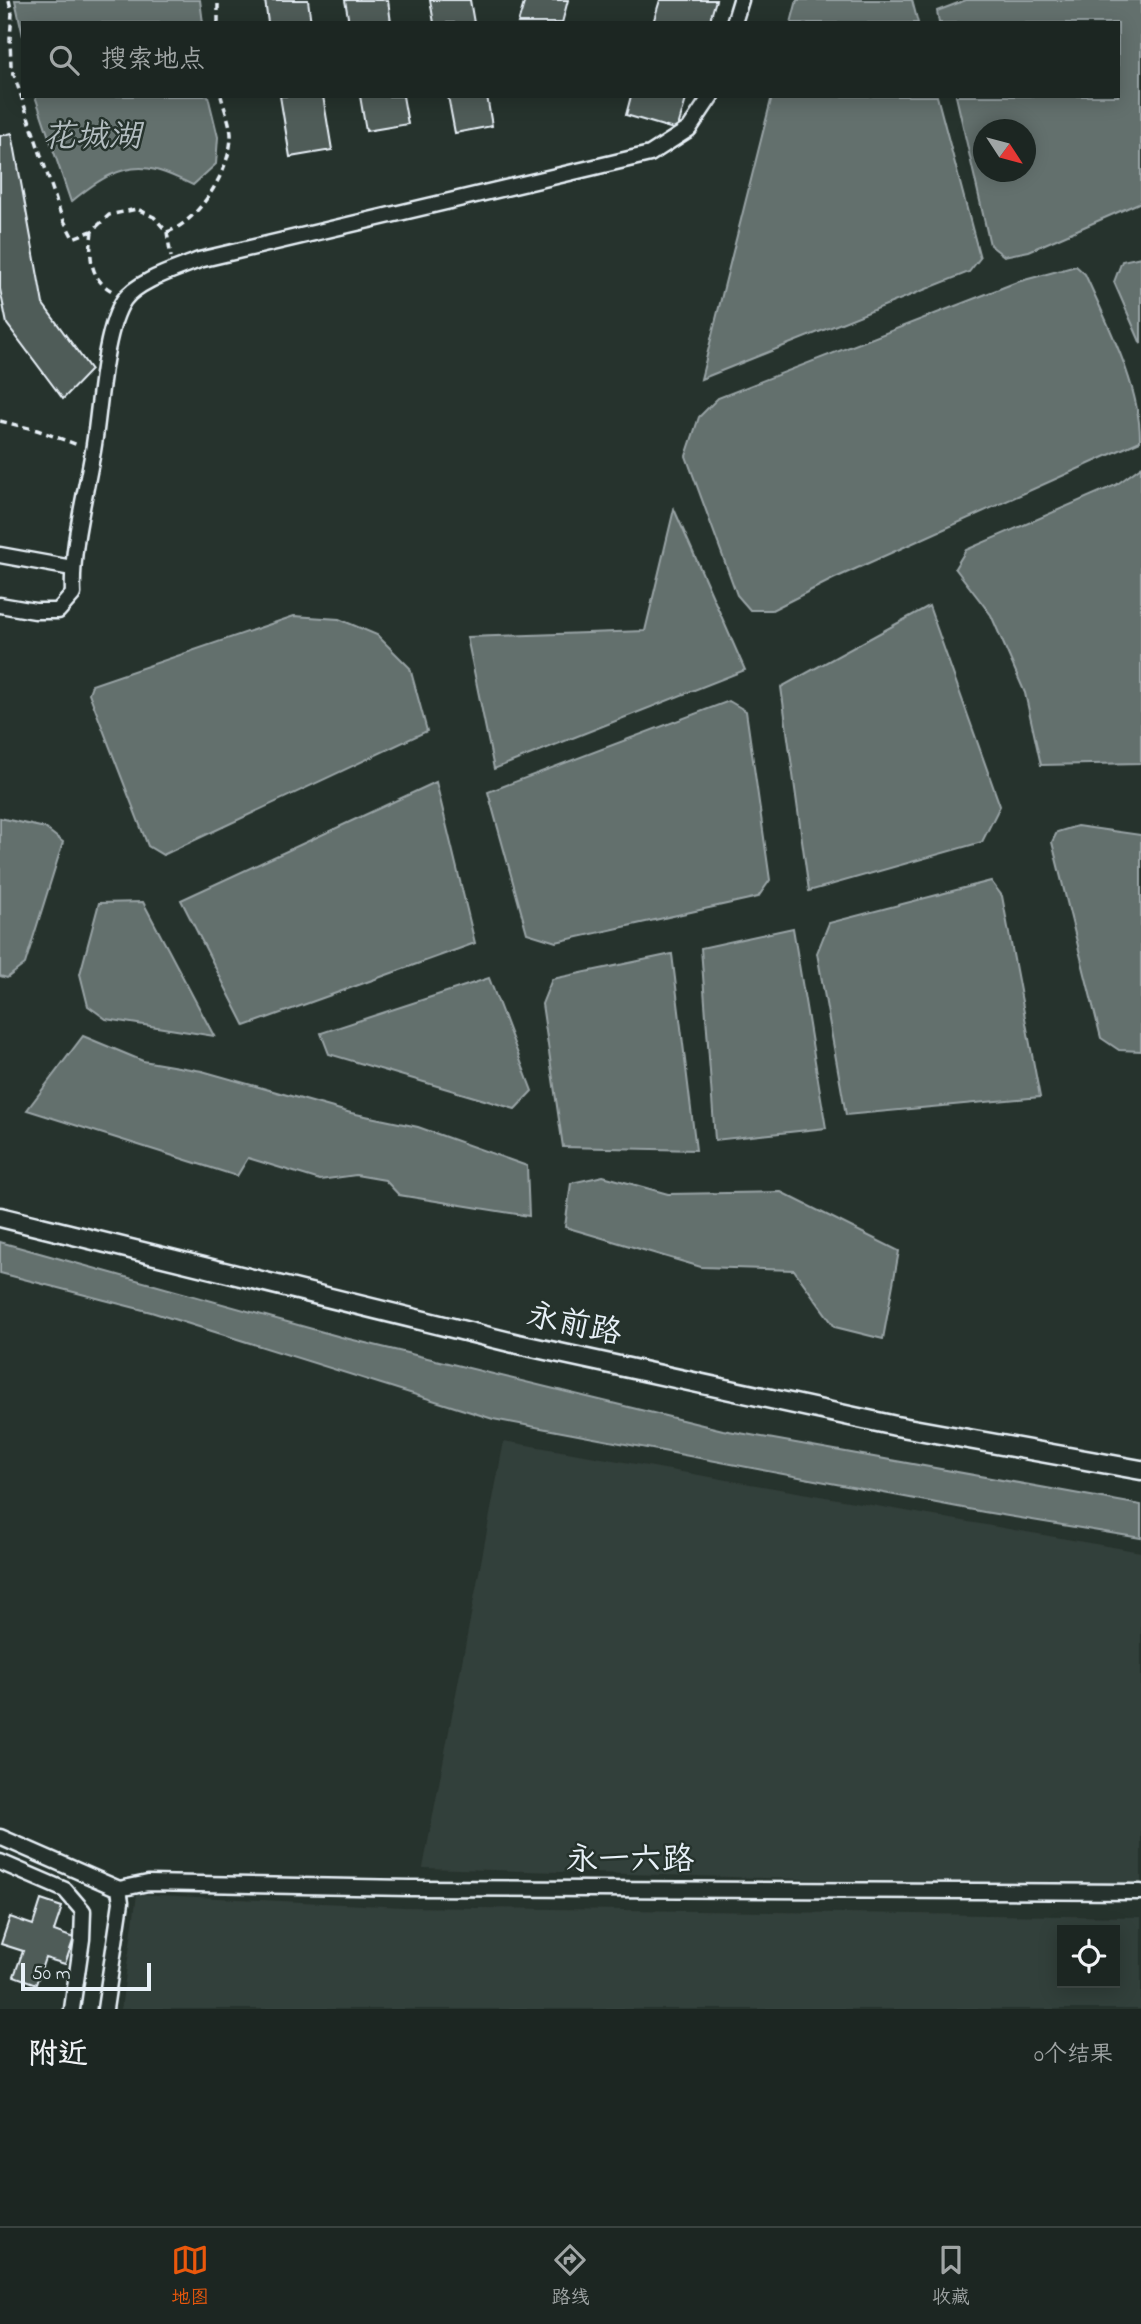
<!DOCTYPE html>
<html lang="zh">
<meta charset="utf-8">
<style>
body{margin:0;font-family:"Indie Flower","LXGW WenKai TC",sans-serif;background:#252e2a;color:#f1f3f6}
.controls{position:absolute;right:21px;bottom:21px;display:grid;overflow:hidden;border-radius:0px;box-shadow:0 4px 18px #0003}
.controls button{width:63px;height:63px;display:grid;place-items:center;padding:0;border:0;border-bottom:2px solid #3a4340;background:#1c2622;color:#f1f3f6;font:35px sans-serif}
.compass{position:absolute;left:973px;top:119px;width:63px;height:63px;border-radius:50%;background:#1c2622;box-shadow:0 4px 18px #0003;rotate:126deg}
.scale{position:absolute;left:21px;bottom:18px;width:130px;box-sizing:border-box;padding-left:7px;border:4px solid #e8f1f8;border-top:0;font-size:19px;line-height:24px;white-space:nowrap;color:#e8f1f8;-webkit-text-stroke:5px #26332d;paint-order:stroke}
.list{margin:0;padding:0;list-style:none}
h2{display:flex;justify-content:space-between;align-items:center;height:91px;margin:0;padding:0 28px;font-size:30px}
h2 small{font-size:23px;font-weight:400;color:#a0a5a5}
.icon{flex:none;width:38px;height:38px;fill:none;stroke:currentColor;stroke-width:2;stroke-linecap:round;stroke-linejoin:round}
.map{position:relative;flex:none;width:1141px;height:2009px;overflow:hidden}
.search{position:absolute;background:#1c2622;box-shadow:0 4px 18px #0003;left:21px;right:21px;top:21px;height:77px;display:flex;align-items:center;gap:18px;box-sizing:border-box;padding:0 24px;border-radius:0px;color:#a0a5a5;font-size:26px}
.sheet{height:217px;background:#1c2622}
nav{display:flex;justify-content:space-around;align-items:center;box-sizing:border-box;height:98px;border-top:2px solid #3a4340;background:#1c2622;font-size:19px;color:#a0a5a5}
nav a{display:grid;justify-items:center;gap:4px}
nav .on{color:#ea580c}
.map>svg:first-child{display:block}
</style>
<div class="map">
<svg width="1141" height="2009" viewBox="0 0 1141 2009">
<rect width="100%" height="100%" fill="#26332d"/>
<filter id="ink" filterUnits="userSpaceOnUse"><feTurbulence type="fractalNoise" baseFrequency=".0143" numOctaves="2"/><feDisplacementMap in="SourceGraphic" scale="14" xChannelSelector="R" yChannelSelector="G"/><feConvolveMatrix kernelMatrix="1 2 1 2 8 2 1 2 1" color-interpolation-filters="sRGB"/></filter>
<g filter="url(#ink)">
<!-- built -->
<g fill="#333f3a" fill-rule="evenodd">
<path d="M504,1441L1141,1552V1889L423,1868Z"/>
<path d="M137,1894L404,1907L1141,1917V2009H121ZM1062,1930H1115V1983H1062Z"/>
</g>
<!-- water -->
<g fill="#636f6d" stroke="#98a3a5" stroke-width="2" fill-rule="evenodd">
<path d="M15,0H200L203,23H23V36Z"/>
<path d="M797,0H912L918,23H791Z"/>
<path d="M966,0H1141V202L1029,251L1004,256L990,245L956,96H1118V23H939L937,11ZM984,130H1026V172H984Z"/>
<path d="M35,96H208L218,137L216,164L193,185C181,180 169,173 156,170C123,161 95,182 71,202Z"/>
<path d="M772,96H937L980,258L969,272L701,379Z"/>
<path d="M1141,257V344L1114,282L1122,261Z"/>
<path d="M1076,266L1085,274C1107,323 1141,388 1140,441L833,579L772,610H750L737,595L686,456L699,417L718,398L1017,282Z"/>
<path d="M1141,467V763L1041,765L1025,693L991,615L955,568L966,550L1116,485Z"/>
<path d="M674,509L745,670L494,769L467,637L645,631Z"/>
<path d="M929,606L1000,806L982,842L809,891L781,687Z"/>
<path d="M294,616L339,619L377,635L410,668L427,731L163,855L148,846L89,693L92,685Z"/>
<path d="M729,701L746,711L770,880L758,897L556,942L527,933L488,792Z"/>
<path d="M436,782L475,943L245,1026L181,900Z"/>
<path d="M0,818L45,828L63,842L25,964L7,978L0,976Z"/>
<path d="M1077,826L1141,835V1051L1119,1050L1101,1038L1052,842L1057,832Z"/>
<path d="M991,881L1002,896L1040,1097L846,1115L817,953L829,923Z"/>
<path d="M143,902L214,1036L106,1019L88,1006L80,974L99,903Z"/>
<path d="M793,928L826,1128L715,1140L701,948Z"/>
<path d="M672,954L696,1150L563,1147L542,1004L552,979Z"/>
<path d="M489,978L532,1091L515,1109L329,1054L321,1033Z"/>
<path d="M83,1036L143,1061L202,1071L351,1113L418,1127L527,1166L529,1216L399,1195L385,1180L356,1175L320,1180L248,1158L237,1176L27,1110Z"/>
<path d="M603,1176L668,1194L781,1192L899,1251L883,1339L835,1327L794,1270L701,1267L565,1227L571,1183Z"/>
<path d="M0,1242L341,1337L723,1430L1141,1505V1538L984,1512L493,1419L151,1312L0,1273Z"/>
</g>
<!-- building -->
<g fill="#505c59" stroke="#e8f1f8" stroke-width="2">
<path d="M265,0H308L311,23H268Z"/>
<path d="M345,0H388L391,23H349Z"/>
<path d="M430,0H470L474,23H434Z"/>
<path d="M525,0H568L562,23H518Z"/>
<path d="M660,0H716L709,23H653Z"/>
<path d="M280,96H323L332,150L290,157Z"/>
<path d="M360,96H403L408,124L366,131Z"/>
<path d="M448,96H487L492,126L455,133Z"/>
<path d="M631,96H687L677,130L626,115Z"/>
<path d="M12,133L43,304L91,370L63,399L7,324L0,289V136Z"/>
<path d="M41,1900L62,1907L54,1931L74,1938L65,1964L45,1958L36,1984L14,1976L23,1951L1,1944L10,1917L33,1925Z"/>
</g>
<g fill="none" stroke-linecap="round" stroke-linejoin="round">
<!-- minor casing -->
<g stroke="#e8f1f8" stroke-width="19">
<g id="minor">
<path d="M734,23L741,0"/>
<path d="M0,555L72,568"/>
<path d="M0,605L35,611H58L73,594C71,546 85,498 93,451C100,411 103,331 124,300C138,280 178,269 199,260L650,154L689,129L711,96"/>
<path d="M0,1837L119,1889L121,1902L105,2009"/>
<path d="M0,1862L65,1890L83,1911L82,1939L72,2009"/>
<path d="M119,1889L148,1883L409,1888L1141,1892"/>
</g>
</g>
<!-- tertiary casing -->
<g stroke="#e8f1f8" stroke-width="23">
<path id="tertiary" d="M0,1217L518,1344L896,1426L1141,1470"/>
</g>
<!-- path -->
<g stroke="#e8f1f8" stroke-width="3.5" stroke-dasharray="7 5" stroke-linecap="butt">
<path d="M9,0L12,13L10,38L11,66L61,215L73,238L92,231L109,215L137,209L154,217L167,232L171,257"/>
<path d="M218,23V0"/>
<path d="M92,231C89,255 89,280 114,292"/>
<path d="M167,232C199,222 232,167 231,134C230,122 224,108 221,96"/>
<path d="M0,421L37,430L78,445"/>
</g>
<!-- minor -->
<use href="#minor" stroke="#26332d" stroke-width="14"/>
<!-- tertiary -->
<use href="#tertiary" stroke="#26332d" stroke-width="18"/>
</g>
</g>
<g text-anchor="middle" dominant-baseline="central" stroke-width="5" stroke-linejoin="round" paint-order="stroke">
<!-- street labels -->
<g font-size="32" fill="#e8f1f8" stroke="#26332d">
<text transform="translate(574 1326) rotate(12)">永前路</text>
<text x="630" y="1861">永一六路</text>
</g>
<!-- water labels -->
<g font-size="33" font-style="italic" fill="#b3bdc0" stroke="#26332d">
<text x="92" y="138">花城湖</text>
</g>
</g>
</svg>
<div class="controls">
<button><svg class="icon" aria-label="locate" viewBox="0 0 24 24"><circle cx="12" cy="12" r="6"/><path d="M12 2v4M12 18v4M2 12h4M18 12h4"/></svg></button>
</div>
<svg class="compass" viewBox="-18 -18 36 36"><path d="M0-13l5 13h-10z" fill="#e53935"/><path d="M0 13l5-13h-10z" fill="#a0a5a5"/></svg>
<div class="scale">50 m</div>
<div class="search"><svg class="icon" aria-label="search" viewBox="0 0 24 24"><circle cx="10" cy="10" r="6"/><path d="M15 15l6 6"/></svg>搜索地点</div>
</div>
<section class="sheet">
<h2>附近<small>0个结果</small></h2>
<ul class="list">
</ul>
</section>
<nav>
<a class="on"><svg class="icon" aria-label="map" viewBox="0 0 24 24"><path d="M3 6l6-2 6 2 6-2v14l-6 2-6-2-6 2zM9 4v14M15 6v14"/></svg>地图</a>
<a><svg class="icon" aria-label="directions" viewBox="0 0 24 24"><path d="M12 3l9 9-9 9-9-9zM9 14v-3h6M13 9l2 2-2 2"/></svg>路线</a>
<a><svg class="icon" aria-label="saved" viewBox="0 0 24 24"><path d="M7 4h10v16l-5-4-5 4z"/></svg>收藏</a>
</nav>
